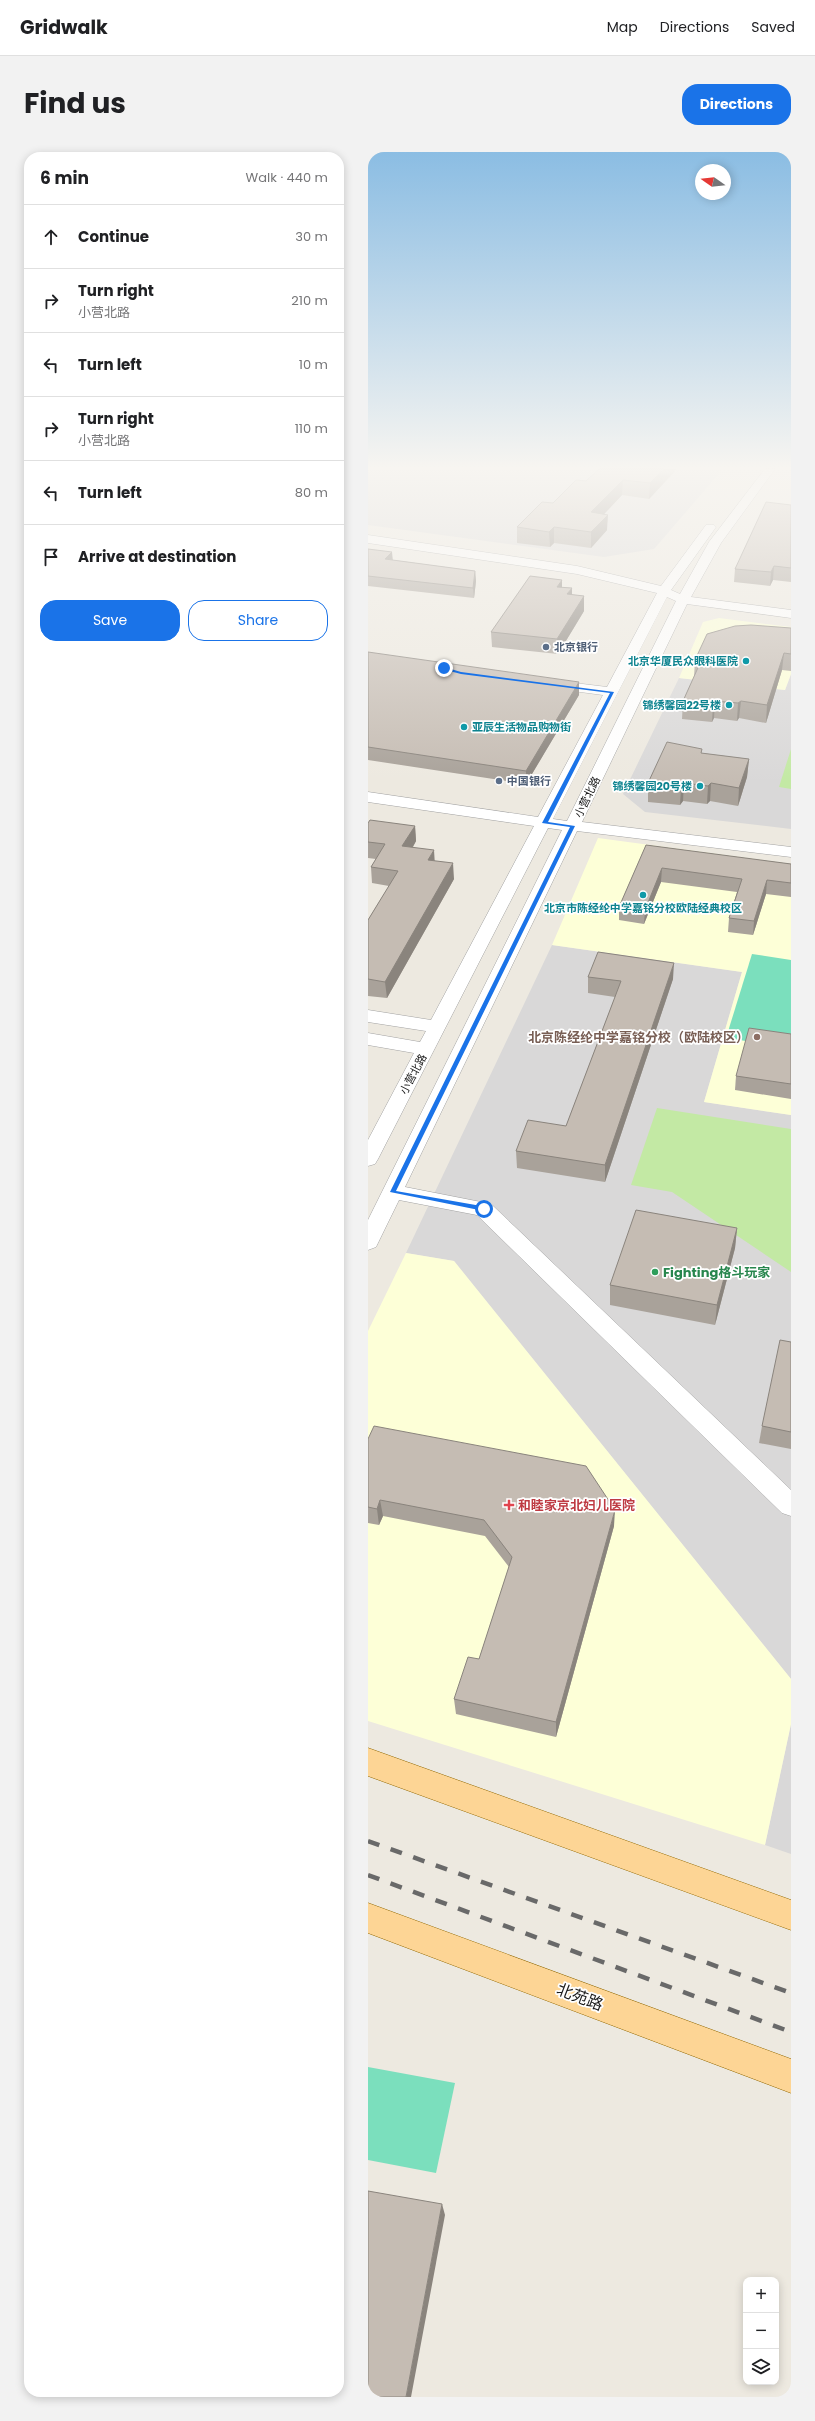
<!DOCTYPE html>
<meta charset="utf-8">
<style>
body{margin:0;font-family:Poppins,"Noto Sans SC",sans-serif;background:#f2f2f2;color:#202124}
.controls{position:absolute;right:12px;bottom:12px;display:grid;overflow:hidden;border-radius:8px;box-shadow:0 2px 10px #0003}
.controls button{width:36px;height:36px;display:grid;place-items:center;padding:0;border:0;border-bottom:1px solid #e0e0e0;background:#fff;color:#202124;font:20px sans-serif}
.compass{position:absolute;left:327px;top:12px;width:36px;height:36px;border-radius:50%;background:#fff;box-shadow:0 2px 10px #0003;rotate:284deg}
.stop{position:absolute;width:12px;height:12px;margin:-9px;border:3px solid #1a73e8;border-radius:50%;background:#fff}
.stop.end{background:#1a73e8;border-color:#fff;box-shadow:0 1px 4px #0008}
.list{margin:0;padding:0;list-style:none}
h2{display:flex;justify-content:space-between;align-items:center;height:52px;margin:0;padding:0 16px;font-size:17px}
h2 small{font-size:13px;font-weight:400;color:#757577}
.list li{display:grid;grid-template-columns:26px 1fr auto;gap:12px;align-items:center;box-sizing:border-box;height:64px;padding:0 16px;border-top:1px solid #e0e0e0}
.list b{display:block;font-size:15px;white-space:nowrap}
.list p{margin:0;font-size:13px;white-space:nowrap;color:#757577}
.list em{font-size:13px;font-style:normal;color:#757577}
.actions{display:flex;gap:8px;padding:12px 16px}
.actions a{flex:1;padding:9px 0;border:1px solid #1a73e8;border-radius:16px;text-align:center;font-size:14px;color:#1a73e8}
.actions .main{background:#1a73e8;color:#fff}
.icon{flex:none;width:22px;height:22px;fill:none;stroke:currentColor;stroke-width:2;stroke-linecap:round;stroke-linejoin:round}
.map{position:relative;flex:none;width:423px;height:2245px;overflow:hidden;border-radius:16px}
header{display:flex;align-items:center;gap:24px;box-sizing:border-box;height:56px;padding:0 20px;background:#fff;border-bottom:1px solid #e0e0e0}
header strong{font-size:19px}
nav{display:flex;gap:22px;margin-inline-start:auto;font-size:14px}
.intro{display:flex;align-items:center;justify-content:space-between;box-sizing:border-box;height:96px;padding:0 24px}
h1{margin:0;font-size:28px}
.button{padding:10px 18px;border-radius:16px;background:#1a73e8;color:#fff;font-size:14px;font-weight:700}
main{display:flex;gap:24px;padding:0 24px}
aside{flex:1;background:#fff;border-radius:16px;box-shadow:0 2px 10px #0003}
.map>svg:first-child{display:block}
</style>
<header>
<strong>Gridwalk</strong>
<nav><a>Map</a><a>Directions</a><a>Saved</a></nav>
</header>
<div class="intro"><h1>Find us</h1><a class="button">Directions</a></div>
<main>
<aside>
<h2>6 min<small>Walk · 440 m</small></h2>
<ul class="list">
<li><svg class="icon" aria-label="ahead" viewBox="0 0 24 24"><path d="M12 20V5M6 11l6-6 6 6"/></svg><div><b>Continue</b></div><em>30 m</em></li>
<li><svg class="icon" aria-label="right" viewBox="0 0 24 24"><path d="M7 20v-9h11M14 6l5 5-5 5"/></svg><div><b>Turn right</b><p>小营北路</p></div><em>210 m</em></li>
<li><svg class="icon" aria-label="left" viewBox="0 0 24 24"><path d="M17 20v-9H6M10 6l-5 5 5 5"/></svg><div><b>Turn left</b></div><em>10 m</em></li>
<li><svg class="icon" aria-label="right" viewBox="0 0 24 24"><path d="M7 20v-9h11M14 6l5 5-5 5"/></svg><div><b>Turn right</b><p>小营北路</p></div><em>110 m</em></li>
<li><svg class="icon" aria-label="left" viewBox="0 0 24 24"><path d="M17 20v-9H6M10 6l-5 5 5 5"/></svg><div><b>Turn left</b></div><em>80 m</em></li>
<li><svg class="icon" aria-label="arrive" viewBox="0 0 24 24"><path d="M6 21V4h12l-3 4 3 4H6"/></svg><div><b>Arrive at destination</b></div></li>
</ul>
<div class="actions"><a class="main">Save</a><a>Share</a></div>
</aside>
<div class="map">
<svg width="423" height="2245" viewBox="0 0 423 2245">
<rect width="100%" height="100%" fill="#ede9e0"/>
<!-- residential -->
<g fill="#d9d8d8">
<path d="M0,317H355L286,397L236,405L0,373Z"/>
<path d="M423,522V677L277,660L255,642L311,526L417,538Z"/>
<path d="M184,793L374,820L336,950L423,963V1527L86,1109L38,1101Z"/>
<path d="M423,1572V1702L397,1693Z"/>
</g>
<!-- education -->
<g fill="#fdffd7">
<path d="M351,466L423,475V522L417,538L311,526L335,470Z"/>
<path d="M230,686L423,712V963L336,950L374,820L184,793Z"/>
<path d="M38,1101L86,1109L423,1527V1572L397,1693L0,1569V1179Z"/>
</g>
<!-- grass -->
<g fill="#c3e9a4">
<path d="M423,597V637L411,635Z"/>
<path d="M289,956L423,977V1120L304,1040L263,1033Z"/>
</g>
<!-- pitch -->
<g fill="#7bdfbd">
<path d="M384,802L423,808V896L358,886Z"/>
<path d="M0,1915L87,1931L68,2021L0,2008Z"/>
</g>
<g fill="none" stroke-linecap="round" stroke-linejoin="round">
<!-- minor casing -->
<g stroke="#a2a2a2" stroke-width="1">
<path id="minor" d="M397,317H407L353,391L323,445L423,458V466L319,452L214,670L423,695V705L209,679L37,1035L123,1052L423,1338V1364L414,1361L109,1063L31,1048L8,1095L0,1098V1068L194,678L180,676L10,1007L7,1012L0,1014V988L46,901L0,893V881L52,890L58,879L0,870V858L63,868L166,674L0,650V640L170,665L235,543L182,536L175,532L182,528L239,535L289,441L209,422L0,391V383L209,414L293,434L338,373H346L348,375L303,438L312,442L341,390ZM299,445L308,449L199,669L185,667Z"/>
</g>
<!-- major casing -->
<g stroke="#926800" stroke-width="1">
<g id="major">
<path d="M0,1596L423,1748V1778L0,1624Z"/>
<path d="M0,1751L423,1907V1941L0,1781Z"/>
</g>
</g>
<!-- minor -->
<use href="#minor" fill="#fff" fill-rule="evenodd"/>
<!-- major -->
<use href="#major" fill="#fdd595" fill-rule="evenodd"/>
<!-- rail -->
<g stroke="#696969" stroke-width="4.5" stroke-dasharray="12 12" stroke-linecap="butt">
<path d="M0,1689L423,1841"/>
<path d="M0,1723L423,1880"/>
</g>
</g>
<!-- wall -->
<g fill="#a9a29a">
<path d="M309,317L281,347L254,343L236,362L239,378L223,396L186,391L182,395L149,391V375L218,329Z"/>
<path d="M423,353V430L405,428L402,434L366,430L367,417Z"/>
<path d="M0,397L25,408L107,419L108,429L106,446L0,434Z"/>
<path d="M204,443L216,444V459L190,502L124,495L123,480Z"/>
<path d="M423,476V519L414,518L398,571L371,566L369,569L346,566L344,570L314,567L315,549L326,525L327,508Z"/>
<path d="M0,500L211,543L158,632L0,608Z"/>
<path d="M334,597L333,601L381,607L379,625L370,654L342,649L339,652L315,649L312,653L280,650V631Z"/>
<path d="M0,671L47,674L48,689L45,695L66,708L86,727L19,846L0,844V768L21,734L4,731L3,715L8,707L0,706Z"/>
<path d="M278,693L423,712V745L398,742L385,783L360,780L361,766L369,740L293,730L276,772L251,768V755Z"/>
<path d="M220,825L305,827L237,1030L149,1016L148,999L198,974L247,845L220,841Z"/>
<path d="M423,882V947L367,938L368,924Z"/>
<path d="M369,1076L367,1096L347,1173L242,1153V1133Z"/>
<path d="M423,1190V1297L391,1291L394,1274Z"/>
<path d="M0,1287L246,1374L188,1585L88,1562L86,1547L111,1507L141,1415L117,1384L15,1364L11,1373L0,1371Z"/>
</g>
<!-- shaded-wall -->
<g fill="#8a847d">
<path d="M296,317H309L281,347L282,331Z"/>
<path d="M255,328L254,343L223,376V360Z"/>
<path d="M240,363L239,378L223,396V380Z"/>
<path d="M186,375V391L182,395L181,380Z"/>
<path d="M24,400L25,410L17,407Z"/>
<path d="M406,414L405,428L402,434L403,420Z"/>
<path d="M107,419L108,429L106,446L105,436Z"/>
<path d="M194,428V442L189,435Z"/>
<path d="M204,436V451L199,442Z"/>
<path d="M216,444V459L190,502L189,487Z"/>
<path d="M416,501L414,518L398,571L399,553Z"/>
<path d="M211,530V543L158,632V619Z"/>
<path d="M347,549L346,566L344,570L345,552Z"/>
<path d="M373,549L371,566L369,569L370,551Z"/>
<path d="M381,607L379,625L370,654L371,636Z"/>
<path d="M316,631L315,649L312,653L313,635Z"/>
<path d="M343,631L342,649L339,652L340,634Z"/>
<path d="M47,674L48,689L36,710L34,694Z"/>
<path d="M66,698L67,714L60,708Z"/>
<path d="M85,711L86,727L19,846L17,830Z"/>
<path d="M294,716L293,730L276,772L277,758Z"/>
<path d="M399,728L398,742L385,783L386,769Z"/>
<path d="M306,811L305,827L237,1030V1013Z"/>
<path d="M369,1076L367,1096L347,1173L349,1153Z"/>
<path d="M12,1348L15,1364L11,1373L9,1357Z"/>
<path d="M247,1358L246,1374L188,1585V1570Z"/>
<path d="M74,2052L77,2063L43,2245H38Z"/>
</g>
<!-- building -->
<g fill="#c5bcb3" stroke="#8a847d">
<path d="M231,317H296L282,331L255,328L223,360L240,363L223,380L186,375L181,380L149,375L174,350L185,351L208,328L218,329Z"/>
<path d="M398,350L423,353V416L406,414L403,420L367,417Z"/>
<path d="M0,397L24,400L17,407L107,419L105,436L0,424Z"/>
<path d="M162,424L194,428L189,435L204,436L199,442L216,444L189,487L123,480Z"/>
<path d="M383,473L423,476V502L416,501L399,553L373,549L370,551L347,549L345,552L315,549L333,509L327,508L339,482L367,474Z"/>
<path d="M0,500L211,530L158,619L0,595Z"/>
<path d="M299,590L334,597L333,601L381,607L371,636L343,631L340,634L316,631L313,635L280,631Z"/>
<path d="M2,668L47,674L34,694L66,698L60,708L85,711L17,830L0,827V768L30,719L3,715L17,692L0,690V671Z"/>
<path d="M278,693L423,712V731L399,728L386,769L361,766L374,727L294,716L277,758L251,755Z"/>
<path d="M230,800L306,811L237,1013L148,999L160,968L198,974L253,829L220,825Z"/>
<path d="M381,876L423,882V932L368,924Z"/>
<path d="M268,1058L369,1076L349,1153L242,1133Z"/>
<path d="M412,1188L423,1190V1280L394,1274Z"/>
<path d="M6,1274L218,1314L247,1358L188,1570L86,1547L100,1505L111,1507L144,1405L116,1368L12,1348L9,1357L0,1355V1287Z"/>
<path d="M0,2039L74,2052L38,2245H0Z"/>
</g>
<!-- sky -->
<linearGradient id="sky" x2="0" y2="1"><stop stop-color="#8bbde3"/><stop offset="0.5" stop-color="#f7f5f1"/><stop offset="1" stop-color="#f7f5f1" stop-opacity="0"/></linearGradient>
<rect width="423" height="631" fill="url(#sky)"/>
<!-- route -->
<path fill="#1a73e8" d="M76,515L93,520L246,540L180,670L207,674L28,1039L119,1055L116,1059L22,1040L202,675L174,671L242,541L93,522L74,517Z"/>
<!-- markers -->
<g fill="#5c6f8a" stroke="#fff" stroke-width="1.5">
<circle cx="178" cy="495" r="4"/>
<circle cx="131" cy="629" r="4"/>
</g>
<g fill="#0f9aa8" stroke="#fff" stroke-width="1.5">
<circle cx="378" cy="509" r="4"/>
<circle cx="361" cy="553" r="4"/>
<circle cx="96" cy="575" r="4"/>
<circle cx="332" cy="634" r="4"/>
<circle cx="275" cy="743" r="4"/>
</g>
<circle fill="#8d6e63" stroke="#fff" stroke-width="1.5" cx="389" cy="885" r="4"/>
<circle fill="#2e9e5b" stroke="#fff" stroke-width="1.5" cx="287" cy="1120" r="4"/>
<path fill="#e0444e" stroke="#fff" stroke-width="1.5" d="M139 1347h4v4h4v4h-4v4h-4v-4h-4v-4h4z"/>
<g text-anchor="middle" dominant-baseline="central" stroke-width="3.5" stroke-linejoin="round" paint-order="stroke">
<!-- far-service labels -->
<g font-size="11" font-weight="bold" fill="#4e5e75" stroke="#fff" text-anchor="start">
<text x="186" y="495">北京银行</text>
<text x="139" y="629">中国银行</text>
</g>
<!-- far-culture labels -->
<g font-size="11" font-weight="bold" fill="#0d838f" stroke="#fff" text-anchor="end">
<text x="370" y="509">北京华厦民众眼科医院</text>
<text x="353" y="553">锦绣馨园22号楼</text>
<text x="104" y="575" text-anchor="start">亚辰生活物品购物街</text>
<text x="324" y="634">锦绣馨园20号楼</text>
<text x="275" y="756" text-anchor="middle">北京市陈经纶中学嘉铭分校欧陆经典校区</text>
</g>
<!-- far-street labels -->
<g font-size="11" fill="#1b1b1b" stroke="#fff">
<text transform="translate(219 645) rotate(-64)">小营北路</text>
<text transform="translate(45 922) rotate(-62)">小营北路</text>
</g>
<!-- education labels -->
<g font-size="13" font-weight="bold" fill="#785e54" stroke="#fff" text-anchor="end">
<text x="381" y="885">北京陈经纶中学嘉铭分校（欧陆校区）</text>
</g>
<!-- leisure labels -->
<g font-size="13" font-weight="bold" fill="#27864d" stroke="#fff" text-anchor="start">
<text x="295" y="1120">Fighting格斗玩家</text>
</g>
<!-- health labels -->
<g font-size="13" font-weight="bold" fill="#be3a42" stroke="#fff" text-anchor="start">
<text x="150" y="1353">和睦家京北妇儿医院</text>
</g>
<!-- near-street labels -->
<g font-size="16" fill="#1b1b1b" stroke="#fff">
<text transform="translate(212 1845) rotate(21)">北苑路</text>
</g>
</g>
</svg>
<div class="controls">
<button>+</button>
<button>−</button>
<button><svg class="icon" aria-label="layers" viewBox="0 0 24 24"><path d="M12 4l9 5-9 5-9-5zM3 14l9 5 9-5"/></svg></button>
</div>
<svg class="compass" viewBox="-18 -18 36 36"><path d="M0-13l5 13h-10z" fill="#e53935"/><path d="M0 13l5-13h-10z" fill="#757577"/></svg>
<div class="stop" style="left:116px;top:1057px"></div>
<div class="stop end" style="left:76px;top:516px"></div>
</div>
</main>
